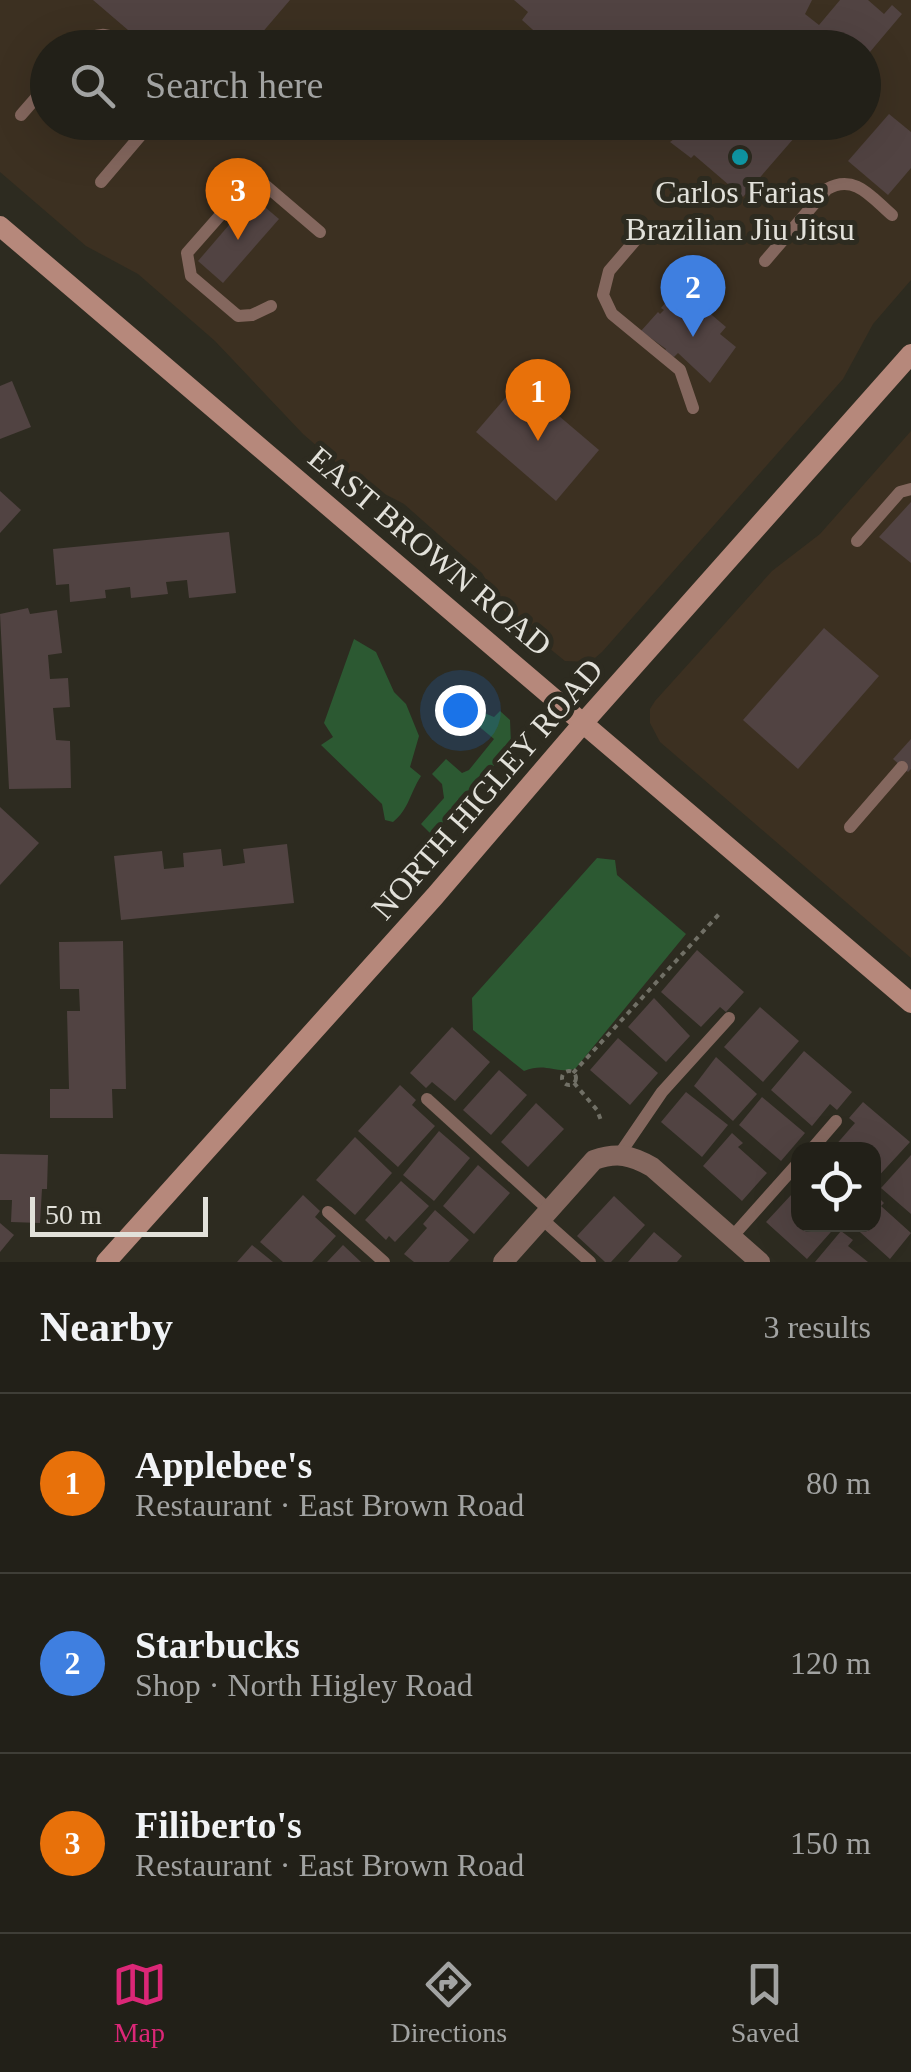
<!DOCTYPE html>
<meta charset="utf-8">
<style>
body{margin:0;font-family:"Times New Roman",serif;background:#2e2d25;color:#f1f3f6}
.controls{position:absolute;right:30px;bottom:30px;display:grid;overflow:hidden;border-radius:20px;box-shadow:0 10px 40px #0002}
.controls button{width:90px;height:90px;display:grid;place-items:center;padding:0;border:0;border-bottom:2px solid #3f3e37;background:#222018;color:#f1f3f6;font:50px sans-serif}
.scale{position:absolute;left:30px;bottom:25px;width:178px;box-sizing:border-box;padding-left:10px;border:5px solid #e2e1da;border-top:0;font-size:28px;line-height:35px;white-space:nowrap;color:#e2e1da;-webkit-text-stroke:8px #2d2b20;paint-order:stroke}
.you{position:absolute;left:460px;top:710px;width:35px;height:35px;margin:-25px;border:8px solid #fff;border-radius:50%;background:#1a73e8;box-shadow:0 0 0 15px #1a73e833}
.badge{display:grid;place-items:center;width:65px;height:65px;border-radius:50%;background:#db2777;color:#fff;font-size:32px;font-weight:700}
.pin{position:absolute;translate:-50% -82px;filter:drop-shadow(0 2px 5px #0008)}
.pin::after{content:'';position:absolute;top:52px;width:35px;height:30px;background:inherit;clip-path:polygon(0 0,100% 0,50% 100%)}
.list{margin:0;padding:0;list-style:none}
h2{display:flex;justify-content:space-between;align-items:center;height:130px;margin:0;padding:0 40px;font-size:42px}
h2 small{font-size:32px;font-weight:400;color:#a2a3a2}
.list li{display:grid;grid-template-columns:65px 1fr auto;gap:30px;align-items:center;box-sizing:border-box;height:180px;padding:0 40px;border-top:2px solid #3f3e37}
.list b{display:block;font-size:38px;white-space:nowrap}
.list p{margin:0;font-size:32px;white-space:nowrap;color:#a2a3a2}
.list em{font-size:32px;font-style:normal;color:#a2a3a2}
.icon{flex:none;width:55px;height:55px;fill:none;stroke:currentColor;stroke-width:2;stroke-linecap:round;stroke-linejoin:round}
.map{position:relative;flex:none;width:911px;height:1262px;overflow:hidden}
.search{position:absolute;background:#222018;box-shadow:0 10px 40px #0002;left:30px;right:30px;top:30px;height:110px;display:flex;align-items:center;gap:25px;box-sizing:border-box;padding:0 35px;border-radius:55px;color:#a2a3a2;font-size:38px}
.sheet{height:670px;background:#222018}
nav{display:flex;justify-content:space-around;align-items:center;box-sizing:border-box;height:140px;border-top:2px solid #3f3e37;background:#222018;font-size:28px;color:#a2a3a2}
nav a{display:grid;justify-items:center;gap:5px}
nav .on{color:#db2777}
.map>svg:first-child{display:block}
</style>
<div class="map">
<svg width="911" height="1262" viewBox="0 0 911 1262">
<rect width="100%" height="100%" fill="#2d2b20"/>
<!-- commercial -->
<g fill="#3c3021" fill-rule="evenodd">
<path d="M0,0H911V280L873,324L843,379L602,652L590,662L565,661L506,613L482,573L404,504L354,478L303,434L215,341L138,274L86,246L0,172ZM48,48H864V122H48Z"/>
<path d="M911,431V958L660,742L650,723V709L655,701L772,571L820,534Z"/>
</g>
<!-- green -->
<g fill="#2c5932">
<path d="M354,639L376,652L394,692L406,704L419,736L410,767L421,776C410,793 409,809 393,822L385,820L382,804L321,745L333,737L324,723Z"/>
<path d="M500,711L510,720L511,744L508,750L432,835L421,824L444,798L442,784L432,774L446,759L462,773L469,770L494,739L476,724V719L482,712L494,717Z"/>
<path d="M597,858L615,860L617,875L686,934L575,1069C553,1074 547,1062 524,1071L473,1030L472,998Z"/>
</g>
<!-- building -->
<g fill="#514342">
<path d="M93,0H290L255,41L252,39L244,48H149Z"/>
<path d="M514,0H812L805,14L819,25L840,0H868L884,14L892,5L902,14L864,59V48H553L522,20L528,12Z"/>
<path d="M889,114L911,132V168L888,195L848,161Z"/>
<path d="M655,122H808L743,197L694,155L691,158L670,142L674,139Z"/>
<path d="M253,197L279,219L223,283L198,261Z"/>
<path d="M672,295L688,309L692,305L703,314L706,310L726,327L720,334L736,347L710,383L678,353L674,357L664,352L666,349L641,331L658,312L660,314L664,310L661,308Z"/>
<path d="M12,381L31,427L0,439V386Z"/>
<path d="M519,382L599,450L556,501L476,432Z"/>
<path d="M0,491L21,510L0,533Z"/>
<path d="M911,502V563L879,537Z"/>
<path d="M229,532L236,593L189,598L187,580L166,582L168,594L131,598L130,587L105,590L106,598L70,602L69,584L56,585L53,549Z"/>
<path d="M28,608L30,614L57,610L62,653L48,655L50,679L68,678L70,707L53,708L56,740L70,741L71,788L9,789L0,614Z"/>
<path d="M824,628L879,676L798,769L743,720Z"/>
<path d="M911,739V769L908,772L893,759Z"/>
<path d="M0,807L39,843L0,885Z"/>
<path d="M287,844L294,903L121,920L114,856L162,851L164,869L184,867L183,853L221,849L223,866L245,863L243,849Z"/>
<path d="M123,941L126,1089H112L113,1118H50V1089H69L67,1011H80L79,989H60L59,942Z"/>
<path d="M697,950L744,992L726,1012L720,1007L701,1027L661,992Z"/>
<path d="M654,998L690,1036L666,1062L628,1027Z"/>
<path d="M760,1007L799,1041L763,1082L724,1047Z"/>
<path d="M452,1027L490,1062L455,1101L432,1082L426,1088L410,1073Z"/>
<path d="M618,1038L658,1073L630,1105L590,1070Z"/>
<path d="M804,1051L852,1092L837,1110L830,1104L812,1126L771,1090Z"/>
<path d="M716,1057L757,1094L733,1121L694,1086Z"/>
<path d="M499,1070L527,1095L491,1135L463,1110Z"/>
<path d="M400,1085L416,1100L412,1105L435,1126L398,1167L358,1131Z"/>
<path d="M686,1092L728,1125L702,1157L661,1122Z"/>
<path d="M762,1097L805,1133L781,1161L739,1125Z"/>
<path d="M863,1102L910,1142L874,1181V1150L834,1147L855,1123L849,1118Z"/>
<path d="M536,1103L564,1129L528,1167L501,1142Z"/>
<path d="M439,1131L470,1158L434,1201L403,1175Z"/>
<path d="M732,1133L743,1143L738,1147L767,1173L742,1201L703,1166Z"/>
<path d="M355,1137L392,1173L355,1215L316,1180Z"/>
<path d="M0,1154L48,1155L47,1189H42L40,1223L11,1222L12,1200H0Z"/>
<path d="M911,1155V1214L881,1188Z"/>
<path d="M478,1165L510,1193L474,1234L443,1206Z"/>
<path d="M401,1181L429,1206L395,1242L389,1236L386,1240L365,1220Z"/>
<path d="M874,1193L884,1203L881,1206L911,1233L890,1259L851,1224H874Z"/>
<path d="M792,1194L798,1200V1224H838L807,1259L766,1222Z"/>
<path d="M303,1195L320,1211L315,1217L336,1236L312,1262H283L260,1242Z"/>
<path d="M614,1196L645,1225L611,1262H605L577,1236Z"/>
<path d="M435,1210L469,1240L449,1262H414L404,1254L427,1228L423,1224Z"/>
<path d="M0,1223L14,1235L0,1252Z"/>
<path d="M841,1231L853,1240L848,1246L868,1262H815Z"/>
<path d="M654,1232L682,1256L677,1262H628Z"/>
<path d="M252,1245L273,1262H237Z"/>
<path d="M343,1245L361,1262H327Z"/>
</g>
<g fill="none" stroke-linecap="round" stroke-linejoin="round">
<!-- path -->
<g stroke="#717066" stroke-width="4" stroke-dasharray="5 5" stroke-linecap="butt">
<circle cx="569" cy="1078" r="7"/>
<path d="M573,1073L721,912"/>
<path d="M574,1083L597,1110L602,1123"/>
</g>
<!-- service -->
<g stroke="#84675e" stroke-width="12">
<path d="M79,48C97,28 112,33 131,48"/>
<path d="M21,115L48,84"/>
<path d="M101,182L152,122"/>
<path d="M639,236L609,271L603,295L612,314L680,370L693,408"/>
<path d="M765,261L827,189C855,173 872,198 892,215"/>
<path d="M271,306L252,315L238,316L191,276L187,253L246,186L265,185L320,232"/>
<path d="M857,541L900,492L911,489"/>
<path d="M850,827L902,767"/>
<path d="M427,1099L549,1210"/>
<path d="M811,1150L836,1121"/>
<path d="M619,1155L662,1092L729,1018"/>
<path d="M328,1212L384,1262"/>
<path d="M542,1219L590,1262"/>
<path d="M732,1237L798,1163"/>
</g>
<!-- minor -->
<path stroke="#84675e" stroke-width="20" d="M503,1262L594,1160C617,1152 631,1155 652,1167L760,1262"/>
<!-- secondary -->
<g stroke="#b6887b" stroke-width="20">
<path d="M0,226L911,1003"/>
<path d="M106,1262L435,896L585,721L911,354"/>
</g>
</g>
<!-- markers -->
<circle fill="#0f9aa8" stroke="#2d2b20" stroke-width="4" cx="740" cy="157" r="10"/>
<g text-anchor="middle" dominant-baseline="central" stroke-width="10" stroke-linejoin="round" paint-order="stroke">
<!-- poi labels -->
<g font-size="32" fill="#e2e1da" stroke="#2d2b20">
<text x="740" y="192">Carlos Farias<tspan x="740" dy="37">Brazilian Jiu Jitsu</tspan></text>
</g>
<!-- street labels -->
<g font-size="32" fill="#e2e1da" stroke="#2d2b20">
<text transform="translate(430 551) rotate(40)">EAST BROWN ROAD</text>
<text transform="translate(487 789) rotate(-49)">NORTH HIGLEY ROAD</text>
</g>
</g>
</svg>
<div class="controls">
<button><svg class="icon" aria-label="locate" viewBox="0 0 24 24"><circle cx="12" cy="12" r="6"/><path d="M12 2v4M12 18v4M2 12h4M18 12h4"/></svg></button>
</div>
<div class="scale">50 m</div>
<div class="you"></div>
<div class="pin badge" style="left:538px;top:441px;background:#e8710a">1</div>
<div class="pin badge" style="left:693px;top:337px;background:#3f7fe0">2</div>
<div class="pin badge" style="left:238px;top:240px;background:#e8710a">3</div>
<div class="search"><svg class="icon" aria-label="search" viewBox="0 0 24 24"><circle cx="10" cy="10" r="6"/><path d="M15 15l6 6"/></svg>Search here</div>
</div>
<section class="sheet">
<h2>Nearby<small>3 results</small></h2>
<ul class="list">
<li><span class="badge" style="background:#e8710a">1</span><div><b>Applebee's</b><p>Restaurant · East Brown Road</p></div><em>80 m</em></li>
<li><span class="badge" style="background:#3f7fe0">2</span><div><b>Starbucks</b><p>Shop · North Higley Road</p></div><em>120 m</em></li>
<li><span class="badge" style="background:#e8710a">3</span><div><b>Filiberto's</b><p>Restaurant · East Brown Road</p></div><em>150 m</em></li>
</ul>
</section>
<nav>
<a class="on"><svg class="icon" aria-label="map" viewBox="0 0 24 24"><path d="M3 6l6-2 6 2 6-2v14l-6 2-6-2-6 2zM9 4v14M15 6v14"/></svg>Map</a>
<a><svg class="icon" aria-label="directions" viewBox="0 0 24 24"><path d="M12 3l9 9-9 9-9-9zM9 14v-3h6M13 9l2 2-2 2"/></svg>Directions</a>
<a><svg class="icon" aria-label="saved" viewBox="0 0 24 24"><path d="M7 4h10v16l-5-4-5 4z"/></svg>Saved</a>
</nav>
